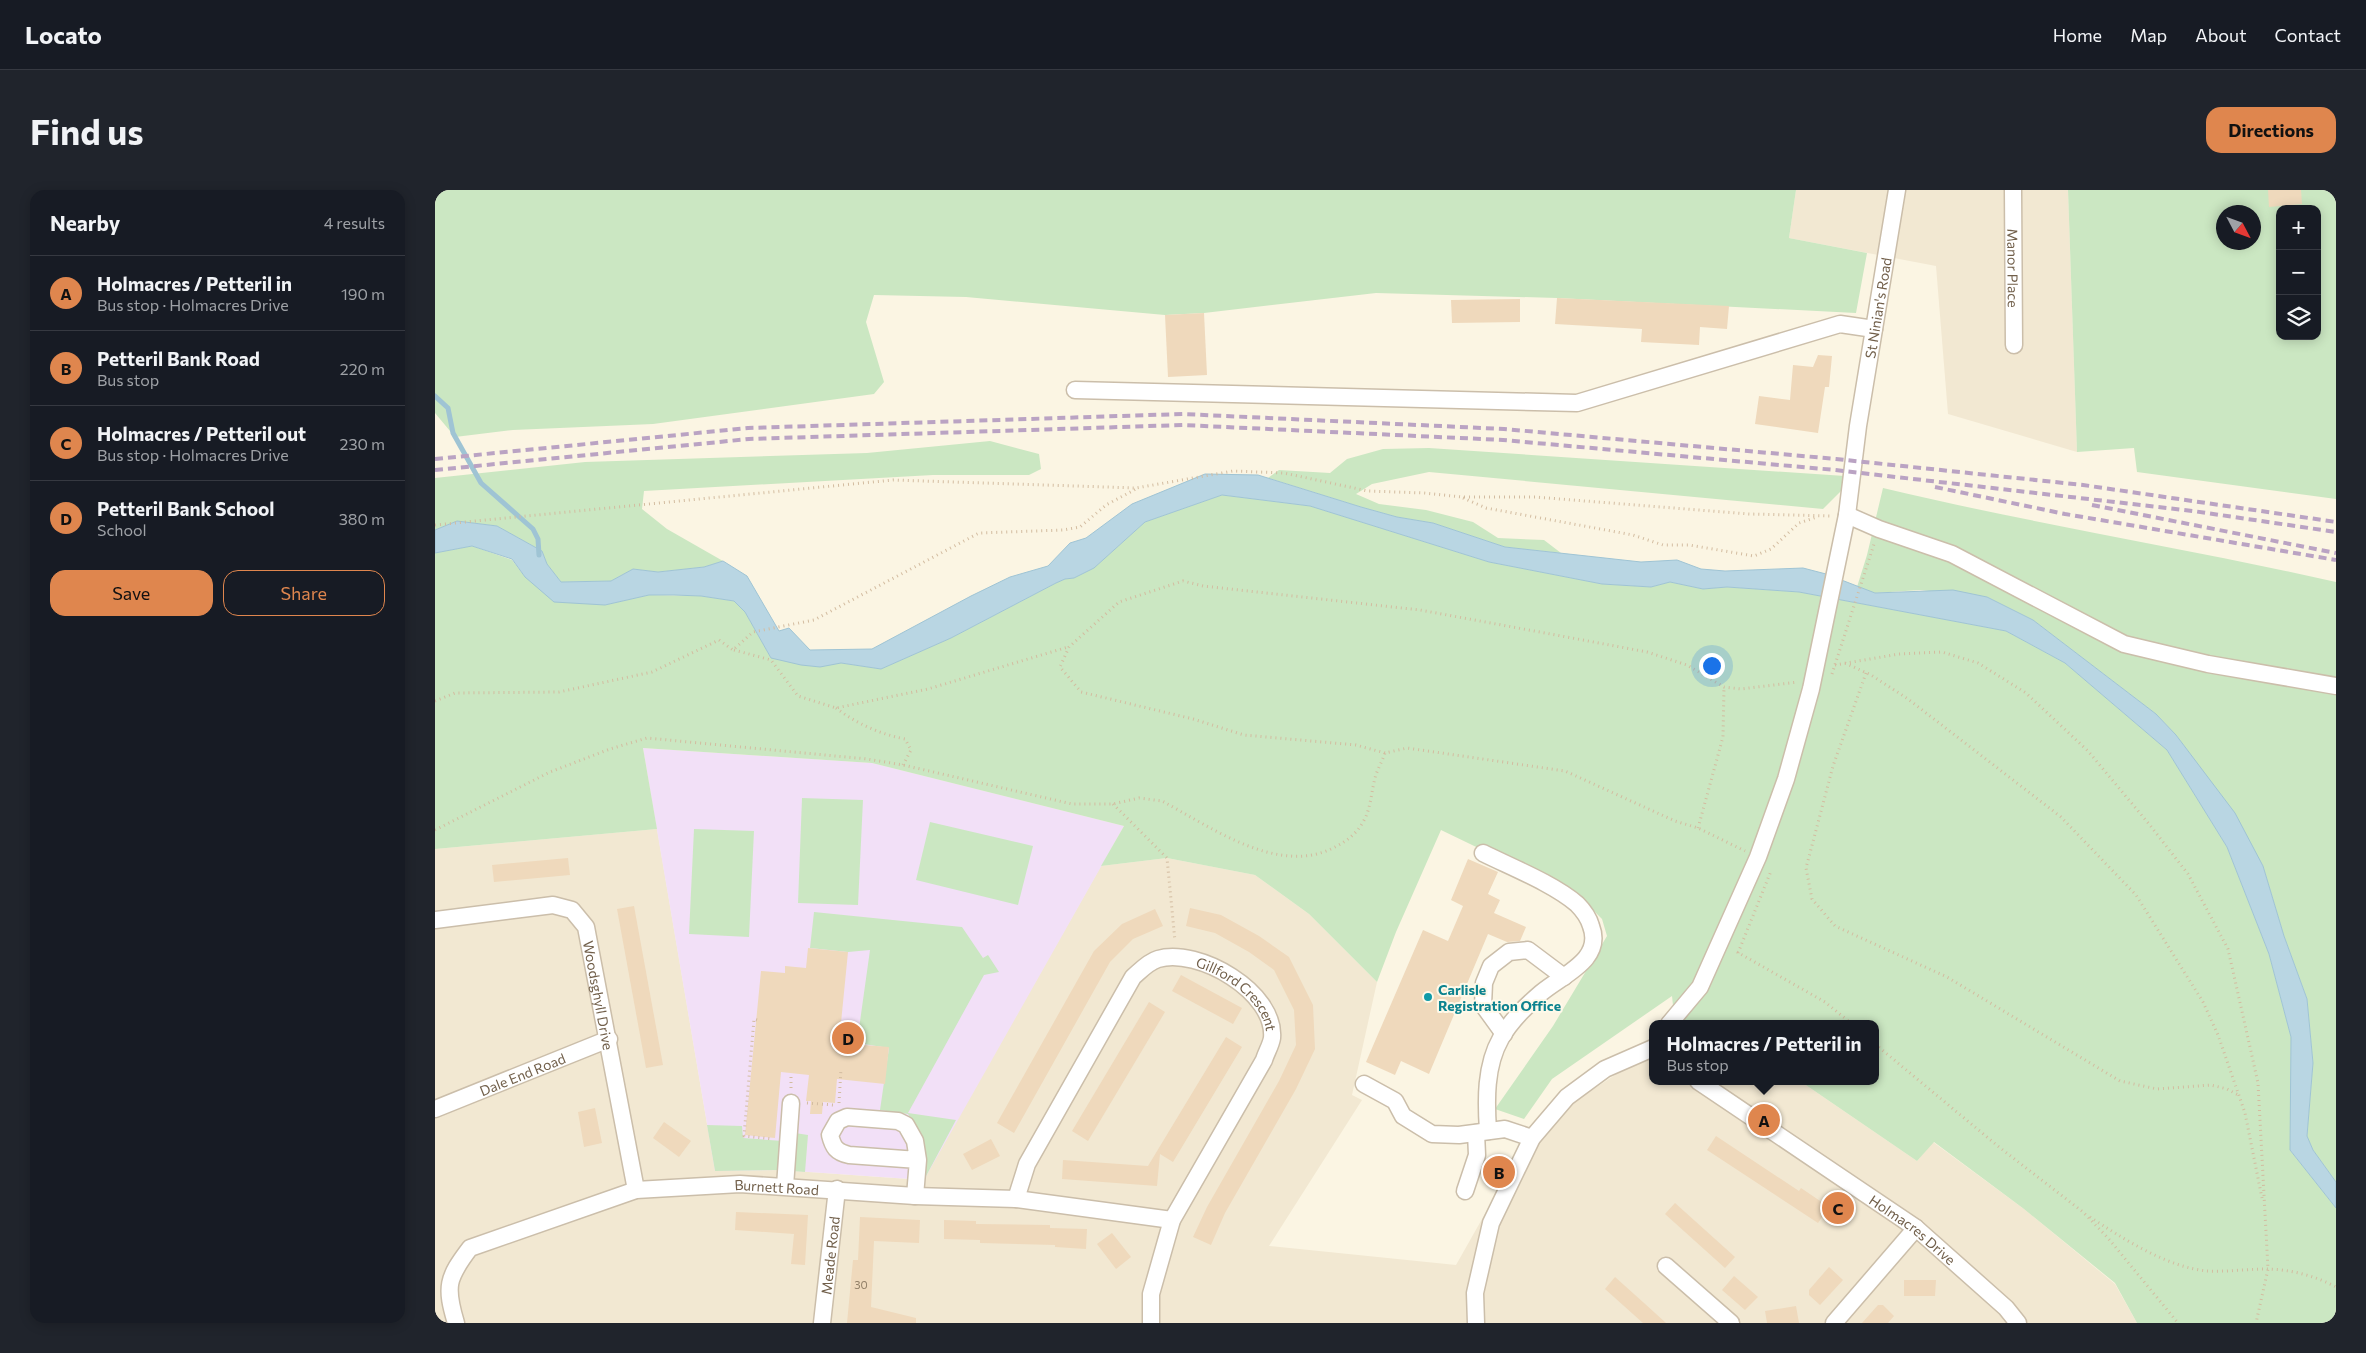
<!DOCTYPE html>
<meta charset="utf-8">
<style>
body{margin:0;font-family:Commissioner,sans-serif;background:#20242c;color:#f1f3f6}
.controls{position:absolute;right:15px;top:15px;display:grid;overflow:hidden;border-radius:10px;box-shadow:0 2px 12px #0003}
.controls button{width:45px;height:45px;display:grid;place-items:center;padding:0;border:0;border-bottom:1px solid #363941;background:#171b24;color:#f1f3f6;font:25px sans-serif}
.compass{position:absolute;left:1781px;top:15px;width:45px;height:45px;border-radius:50%;background:#171b24;box-shadow:0 2px 12px #0003;rotate:131deg}
.you{position:absolute;left:1276px;top:475px;width:18px;height:18px;margin:-12px;border:4px solid #fff;border-radius:50%;background:#1a73e8;box-shadow:0 0 0 8px #1a73e833}
.badge{display:grid;place-items:center;width:32px;height:32px;border-radius:50%;background:#df864e;color:#111;font-size:16px;font-weight:700}
.pin{position:absolute;translate:-50% -50%;border:2px solid #fff;box-shadow:0 1px 5px #0006}
.popup{position:absolute;left:1214px;top:830px;width:230px;height:65px;box-sizing:border-box;display:grid;place-content:center;border-radius:10px;background:#171b24;filter:drop-shadow(0 1px 4px #0005);font-size:16px;white-space:nowrap;color:#9ea1a6}
.popup b{font-size:19px;color:#f1f3f6}
.popup::after{content:'';position:absolute;left:50%;top:100%;margin-left:-10px;border:10px solid transparent;border-top-color:#171b24}
.list{margin:0;padding:0;list-style:none}
h2{display:flex;justify-content:space-between;align-items:center;height:65px;margin:0;padding:0 20px;font-size:21px}
h2 small{font-size:16px;font-weight:400;color:#9ea1a6}
.list li{display:grid;grid-template-columns:32px 1fr auto;gap:15px;align-items:center;box-sizing:border-box;height:75px;padding:0 20px;border-top:1px solid #363941}
.list b{display:block;font-size:19px;white-space:nowrap}
.list p{margin:0;font-size:16px;white-space:nowrap;color:#9ea1a6}
.list em{font-size:16px;font-style:normal;color:#9ea1a6}
.actions{display:flex;gap:10px;padding:15px 20px}
.actions a{flex:1;padding:11px 0;border:1px solid #df864e;border-radius:15px;text-align:center;font-size:18px;color:#df864e}
.actions .main{background:#df864e;color:#111}
.icon{flex:none;width:28px;height:28px;fill:none;stroke:currentColor;stroke-width:2;stroke-linecap:round;stroke-linejoin:round}
.map{position:relative;flex:none;width:1901px;height:1133px;overflow:hidden;border-radius:15px}
header{display:flex;align-items:center;gap:30px;box-sizing:border-box;height:70px;padding:0 25px;background:#171b24;border-bottom:1px solid #363941}
header strong{font-size:24px}
nav{display:flex;gap:28px;margin-inline-start:auto;font-size:18px}
.intro{display:flex;align-items:center;justify-content:space-between;box-sizing:border-box;height:120px;padding:0 30px}
h1{margin:0;font-size:35px}
.button{padding:12px 22px;border-radius:15px;background:#df864e;color:#111;font-size:18px;font-weight:700}
main{display:flex;gap:30px;padding:0 30px}
aside{flex:1;background:#171b24;border-radius:15px;box-shadow:0 2px 12px #0003}
.map>svg:first-child{display:block}
</style>
<header>
<strong>Locato</strong>
<nav><a>Home</a><a>Map</a><a>About</a><a>Contact</a></nav>
</header>
<div class="intro"><h1>Find us</h1><a class="button">Directions</a></div>
<main>
<aside>
<h2>Nearby<small>4 results</small></h2>
<ul class="list">
<li><span class="badge">A</span><div><b>Holmacres / Petteril in</b><p>Bus stop · Holmacres Drive</p></div><em>190 m</em></li>
<li><span class="badge">B</span><div><b>Petteril Bank Road</b><p>Bus stop</p></div><em>220 m</em></li>
<li><span class="badge">C</span><div><b>Holmacres / Petteril out</b><p>Bus stop · Holmacres Drive</p></div><em>230 m</em></li>
<li><span class="badge">D</span><div><b>Petteril Bank School</b><p>School</p></div><em>380 m</em></li>
</ul>
<div class="actions"><a class="main">Save</a><a>Share</a></div>
</aside>
<div class="map">
<svg width="1901" height="1133" viewBox="0 0 1901 1133">
<rect width="100%" height="100%" fill="#fbf5e3"/>
<!-- residential -->
<g fill="#f2e8d2">
<path d="M1361,0H1633L1642,262L1513,224L1501,76L1354,48Z"/>
<path d="M222,639L280,981L345,980L488,990L666,676L732,668L820,685L874,724L942,792L917,905L927,910L834,1056L1021,1075L1098,939L1218,860V891H1365L1482,971L1498,952L1589,1019L1680,1094L1702,1133H0V659Z"/>
</g>
<!-- education -->
<path fill="#f2e0f7" d="M208,558L437,573L689,636L489,990L345,980L280,981Z"/>
<!-- green -->
<g fill="#cbe7c2" fill-rule="evenodd">
<path d="M0,0H1361L1354,48L1432,63L1421,123L1122,108L941,103L769,123L730,125L531,107L439,105L431,132L449,192L439,204L218,234L78,240L20,247L0,223Z"/>
<path d="M1633,0H1901V309L1702,282L1699,258L1642,262ZM1845,19H1882V146H1845ZM1788,22H1818V52H1788Z"/>
<path d="M555,251L604,264L606,279L594,285H498L209,301L207,319L232,339L288,371L269,377L223,382L198,379L176,391L126,392L112,374L107,361L62,336L22,331L0,340V288L150,272L432,263Z"/>
<path d="M994,258L1410,286L1408,299L1388,319L994,282L937,294L921,304L944,314L991,320L1038,332L1063,348L1109,350L1126,363L1070,357L998,333L962,327L926,317L833,288L844,280L895,283L912,269L948,259Z"/>
<path d="M1448,298C1598,334 1751,358 1901,392V992L1878,960L1872,946L1878,873L1872,809L1849,746L1828,676L1769,583L1741,545L1721,524L1598,430L1552,407L1485,400L1440,403L1422,397L1432,365Z"/>
<path d="M787,305L875,316L1054,372L1167,394L1216,397L1235,392L1268,399L1292,397L1364,402L1571,441L1630,473L1732,560L1792,657L1834,764L1856,847L1855,960L1901,1018V1133H1702L1680,1093L1589,1019L1499,952L1482,971L1365,891H1440V834H1240L1237,806L1117,889L1089,929L1060,919L1118,836L1172,746L1167,729L1145,707L1006,640L961,742L942,792L874,724L820,685L732,668L666,676L689,636L437,573L208,558L222,639L0,659V363L37,356L77,370L90,387L170,415L214,405L266,406L299,411L310,422L336,468L406,473L446,479L516,448L621,393L630,389L639,388L659,378L710,332Z"/>
<path d="M367,608L428,610L423,715L363,713Z"/>
<path d="M495,632L598,656L583,715L481,690Z"/>
<path d="M259,639L319,641L314,747L254,744Z"/>
<path d="M379,722L527,737L548,768L553,765L564,782L549,785L473,923L521,930L489,990L492,969L489,956L482,938L473,924L445,920L454,858L422,853L435,760L413,762L375,758Z"/>
<path d="M272,935L307,936L308,948L348,951L345,980L280,981Z"/>
<path d="M360,943L373,945L370,982L357,981Z"/>
</g>
<!-- water -->
<path fill="#b9d6e3" stroke="#9fc4d4" d="M770,284L823,285L926,317L962,327L998,333L1070,357L1206,372L1242,370L1266,379L1290,381L1368,378L1391,384L1440,403L1518,400L1552,407L1598,430L1721,524L1741,545L1800,623L1828,676L1849,746L1872,809L1878,873L1872,946L1878,960L1901,992V1018L1855,960L1856,847L1834,764L1792,657L1732,560L1630,473L1571,441L1364,402L1292,397L1268,399L1235,392L1216,397L1167,394L1054,372L875,316L787,305L710,332L659,378L639,388L630,389L621,393L516,448L446,479L406,473L385,477L366,475L336,468L310,422L299,411L266,406L239,405H214L170,415L119,412L90,387L77,369L37,356L0,363V340L22,331L62,336L107,361L112,374L126,392L176,391L198,379L223,382L269,377L288,371L312,386L344,441L354,438L375,460L437,459L536,406L575,387L613,376L635,353L651,348L697,314Z"/>
<g fill="none" stroke-linecap="round" stroke-linejoin="round">
<!-- stream -->
<path stroke="#9fc4d4" stroke-width="5" d="M0,206L13,218L18,243L46,293L98,339L103,349L104,365"/>
</g>
<!-- building -->
<g fill="#efd9bc">
<path d="M1833,0H1866L1867,14L1834,17Z"/>
<path d="M1122,108L1294,116L1292,139L1265,137L1264,155L1206,152L1207,139L1120,134Z"/>
<path d="M1085,109V132L1017,133L1016,110Z"/>
<path d="M769,123L772,185L733,187L730,125Z"/>
<path d="M1383,165L1397,166L1394,197H1390L1383,243L1320,234L1324,206L1355,210L1358,175L1378,177Z"/>
<path d="M133,668L135,685L59,692L57,675Z"/>
<path d="M1033,669L1063,682L1053,704L1065,710L1059,723L1091,737L1085,751L1072,752L1053,744L994,884L966,871L960,885L931,872L988,740L1013,751L1028,716L1016,710Z"/>
<path d="M199,716L228,875L211,878L182,719Z"/>
<path d="M755,718L786,725L824,746L854,767L878,815L880,859L861,899L790,1023L776,1055L758,1047L772,1017L844,891L861,855L859,820L839,780L814,762L780,743L751,736Z"/>
<path d="M720,719L728,736L698,749L675,772L579,943L562,933L659,761L687,734Z"/>
<path d="M373,758L413,762L404,853L454,857L450,894L402,889L400,913L388,912L387,924H375L376,911H371L374,885L346,882L340,948L310,945L326,781L350,783V776L371,778Z"/>
<path d="M746,785L807,818L798,834L737,801Z"/>
<path d="M714,812L730,822L653,951L637,941Z"/>
<path d="M791,847L807,857L738,972L725,964L722,996L627,989L628,970L713,976Z"/>
<path d="M160,918L167,953L149,957L143,922Z"/>
<path d="M229,932L256,951L244,967L218,948Z"/>
<path d="M1281,946L1364,1001L1366,998L1394,1017L1383,1033L1272,960Z"/>
<path d="M556,949L565,966L537,980L528,964Z"/>
<path d="M1240,1013L1300,1067L1290,1078L1230,1024Z"/>
<path d="M301,1022L373,1025L370,1075L356,1074L359,1044L300,1040Z"/>
<path d="M425,1027L485,1030L484,1053L439,1051L436,1117L481,1128V1133H412L418,1070H423Z"/>
<path d="M509,1030L541,1031V1034L615,1035V1038L652,1039L651,1059L620,1057V1055L545,1053V1050L509,1049Z"/>
<path d="M677,1043L696,1067L681,1079L662,1054Z"/>
<path d="M1394,1077L1408,1090L1385,1115L1374,1105V1100Z"/>
<path d="M1299,1086L1323,1107L1310,1120L1287,1100Z"/>
<path d="M1180,1087L1209,1113L1231,1133H1208L1170,1099Z"/>
<path d="M1469,1090H1501L1500,1106H1469Z"/>
<path d="M1443,1115H1448L1459,1126L1453,1133H1427Z"/>
<path d="M1361,1116L1364,1133H1332L1330,1121Z"/>
</g>
<g fill="none" stroke-linecap="round" stroke-linejoin="round">
<!-- minor casing -->
<g stroke="#cbbeaa" stroke-width="19">
<g id="minor">
<path id="s1" d="M1578,0L1579,155"/>
<path d="M640,200L1142,213L1405,134L1439,139"/>
<path d="M1412,325L1444,339L1517,364L1689,454L1773,474L1901,496"/>
<path d="M1048,663C1076,677 1119,694 1142,714C1148,720 1154,729 1156,736C1169,770 1127,785 1106,803C1091,816 1076,830 1066,848C1050,876 1051,911 1053,941"/>
<path id="s2" d="M0,730L118,715L137,720L151,737L201,1000"/>
<path id="s3" d="M1234,834L1265,797L1323,667L1351,589L1376,499L1412,325L1423,236L1462,0"/>
<path d="M1069,844L1048,815L1049,793L1056,776L1074,762L1093,760L1129,787"/>
<path id="s4" d="M1263,891L1481,1038L1571,1118L1583,1133"/>
<path d="M929,894L960,911L968,926L997,944L1024,945L1070,939L1097,948"/>
<path id="s5" d="M0,919L174,849"/>
<path d="M350,996L356,913"/>
<path d="M1030,1001L1042,965L1041,943"/>
<path d="M480,1006L483,970L480,951L471,935L463,931L412,927L403,931L395,945C398,957 401,962 414,965L483,970"/>
<path id="s6" d="M581,1009L592,974L698,787C705,781 713,772 723,769C763,757 841,802 837,848C836,855 831,863 829,870L737,1030L716,1104V1133"/>
<path d="M1231,1076L1296,1133"/>
<path id="s7" d="M21,1133C10,1097 12,1088 35,1058L201,1000L305,994L480,1006L581,1009L737,1030"/>
<path id="s8" d="M387,1133L402,999"/>
<path d="M1041,1133L1040,1103L1056,1033L1097,948L1132,907L1170,879L1218,858"/>
<path d="M1399,1133L1481,1038"/>
</g>
</g>
<!-- path -->
<g stroke="#d3bca0" stroke-width="3" stroke-dasharray="1 4" stroke-linecap="butt">
<path d="M1028,308L1051,318L1198,345L1228,355H1254L1319,366L1336,359L1364,333L1382,327"/>
<path d="M0,335L458,290L701,298L798,281L849,283L933,301L989,303L1027,307H1100L1314,324L1396,326"/>
<path d="M299,460L336,470L363,506L401,518L493,499L633,457"/>
<path d="M1410,473L1436,485L1473,509L1626,627L1701,705L1768,812L1783,845L1810,923L1827,1008"/>
<path d="M1400,475L1464,464L1507,462L1543,473L1591,503L1653,561L1714,634L1753,684L1793,759L1823,893L1833,1079L1821,1133"/>
<path d="M1431,483L1398,576L1371,678L1377,709L1400,736L1512,787L1685,891L1722,899L1776,895L1792,899L1805,906"/>
<path d="M1397,484L1439,354"/>
<path d="M0,511L20,503L124,502L217,482L284,450L298,460L318,442L379,430L544,343L628,340L645,337L671,315L701,299"/>
<path d="M401,518C422,534 445,544 470,549L476,560L468,575"/>
<path d="M950,563L921,555L809,545L758,529L646,502L625,477L634,457L684,412L748,391L768,396L985,420L1121,445L1212,462L1252,475L1289,497L1306,499L1363,492"/>
<path d="M678,614L732,668L740,751"/>
<path d="M1263,638L1288,547L1289,497"/>
<path d="M0,640L115,582L175,559L212,548L432,569L468,575L637,614H678L704,608L727,611C776,637 844,687 900,657C912,651 921,644 928,632C936,619 936,603 940,588C942,580 947,572 950,563L972,558L1130,581L1240,631L1263,638L1310,661"/>
<path d="M1302,762L1390,812L1417,834"/>
<path d="M1303,763L1336,681"/>
<path d="M322,830L319,829L309,946L338,949"/>
<path d="M1440,854L1564,957L1648,1022L1673,1048L1743,1133"/>
<path d="M356,898V883"/>
<path d="M372,913L398,915"/>
<path d="M404,913L406,879"/>
<path d="M1655,1027C1687,1048 1733,1078 1773,1081C1792,1082 1812,1079 1831,1079C1854,1079 1881,1086 1901,1097"/>
</g>
<!-- minor -->
<use href="#minor" stroke="#fff" stroke-width="16"/>
<!-- rail -->
<g stroke="#baa3c3" stroke-width="4" stroke-dasharray="8 5" stroke-linecap="butt">
<path d="M0,269L313,238L748,224L1069,239L1401,269L1648,295L1901,332"/>
<path d="M0,280L314,249L748,235L1068,250L1400,280L1758,321L1901,342"/>
<path d="M1500,297L1630,324L1901,370"/>
<path d="M1657,315L1901,363"/>
</g>
</g>
<!-- markers -->
<circle fill="#0f9aa8" stroke="#fef9e9" stroke-width="2" cx="993" cy="807" r="5"/>
<g text-anchor="middle" dominant-baseline="central" stroke-width="4" stroke-linejoin="round" paint-order="stroke">
<!-- number labels -->
<g font-size="11" fill="#907e66">
<text x="426" y="1094">30</text>
</g>
<!-- street labels -->
<g font-size="14" fill="#715f4a" stroke="#fef9e9">
<text stroke="none"><textPath href="#s1" startOffset="78">Manor Place</textPath></text>
<text stroke="none"><textPath href="#s3" startOffset="754">St Ninian's Road</textPath></text>
<text stroke="none"><textPath href="#s2" startOffset="230">Woodsghyll Drive</textPath></text>
<text stroke="none"><textPath href="#s6" startOffset="376">Gillford Crescent</textPath></text>
<text stroke="none"><textPath href="#s5" startOffset="94">Dale End Road</textPath></text>
<text stroke="none"><textPath href="#s7" startOffset="398">Burnett Road</textPath></text>
<text stroke="none"><textPath href="#s4" startOffset="261">Holmacres Drive</textPath></text>
<text stroke="none"><textPath href="#s8" startOffset="68">Meade Road</textPath></text>
</g>
<!-- culture labels -->
<g font-size="14" font-weight="bold" fill="#0d838f" stroke="#fef9e9" text-anchor="start">
<text x="1003" y="799">Carlisle<tspan x="1003" dy="16">Registration Office</tspan></text>
</g>
</g>
</svg>
<div class="controls">
<button>+</button>
<button>−</button>
<button><svg class="icon" aria-label="layers" viewBox="0 0 24 24"><path d="M12 4l9 5-9 5-9-5zM3 14l9 5 9-5"/></svg></button>
</div>
<svg class="compass" viewBox="-18 -18 36 36"><path d="M0-13l5 13h-10z" fill="#e53935"/><path d="M0 13l5-13h-10z" fill="#9ea1a6"/></svg>
<div class="you"></div>
<div class="pin badge" style="left:1329px;top:930px">A</div>
<div class="popup"><b>Holmacres / Petteril in</b>Bus stop</div>
<div class="pin badge" style="left:1064px;top:982px">B</div>
<div class="pin badge" style="left:1403px;top:1018px">C</div>
<div class="pin badge" style="left:413px;top:848px">D</div>
</div>
</main>
